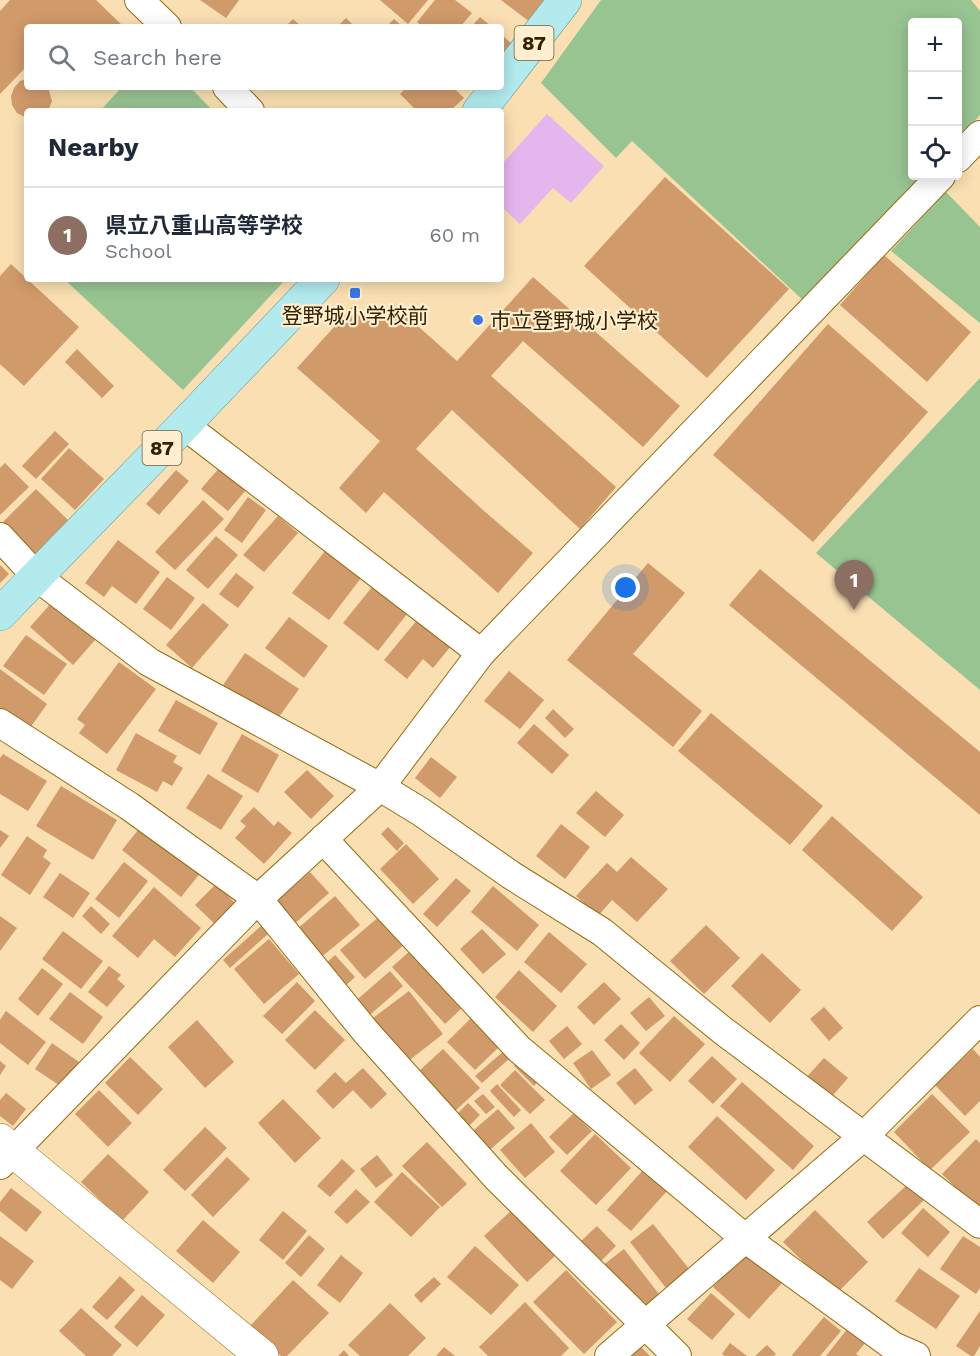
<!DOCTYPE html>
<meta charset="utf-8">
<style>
body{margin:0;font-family:"Work Sans","Noto Sans JP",sans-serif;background:#f2f2f3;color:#1f2937}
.controls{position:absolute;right:18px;top:18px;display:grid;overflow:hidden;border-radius:6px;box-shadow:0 3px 15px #0003}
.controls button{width:54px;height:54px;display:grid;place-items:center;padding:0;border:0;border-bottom:2px solid #e0e1e3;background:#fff;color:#1f2937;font:30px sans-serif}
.you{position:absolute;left:626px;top:588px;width:21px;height:21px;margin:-15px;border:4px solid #fff;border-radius:50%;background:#1a73e8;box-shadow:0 0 0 9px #1a73e833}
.badge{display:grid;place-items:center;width:39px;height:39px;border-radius:50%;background:#2563eb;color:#fff;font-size:20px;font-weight:700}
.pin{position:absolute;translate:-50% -50px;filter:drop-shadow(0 2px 3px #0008)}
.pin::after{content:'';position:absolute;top:32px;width:21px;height:18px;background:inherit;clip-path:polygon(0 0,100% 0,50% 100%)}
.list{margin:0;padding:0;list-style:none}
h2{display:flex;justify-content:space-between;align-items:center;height:78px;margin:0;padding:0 24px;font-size:26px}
h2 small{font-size:20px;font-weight:400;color:#747a83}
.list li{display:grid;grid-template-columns:39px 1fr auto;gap:18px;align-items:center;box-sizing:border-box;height:96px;padding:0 24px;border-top:2px solid #e0e1e3}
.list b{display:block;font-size:22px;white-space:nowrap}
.list p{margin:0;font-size:20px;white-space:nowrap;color:#747a83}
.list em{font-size:20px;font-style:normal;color:#747a83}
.icon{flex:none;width:33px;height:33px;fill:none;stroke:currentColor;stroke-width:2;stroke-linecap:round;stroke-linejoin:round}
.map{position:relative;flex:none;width:980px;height:1356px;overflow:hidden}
.search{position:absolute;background:#fff;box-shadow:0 3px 15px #0003;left:24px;top:24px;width:480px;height:66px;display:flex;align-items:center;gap:15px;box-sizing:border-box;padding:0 21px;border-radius:6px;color:#747a83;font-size:22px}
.panel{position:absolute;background:#fff;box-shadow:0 3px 15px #0003;left:24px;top:108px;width:480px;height:174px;border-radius:6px}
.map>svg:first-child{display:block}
</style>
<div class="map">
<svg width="980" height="1356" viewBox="0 0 980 1356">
<rect width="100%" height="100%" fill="#f9dfb2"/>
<!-- green -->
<g fill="#98c492">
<path d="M601,0H971L980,11V115L958,140V22H912V176H924L806,303L632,141L616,158L541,83Z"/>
<path d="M133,87H190L213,111H100L119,90Z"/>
<path d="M946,192L980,227V323L891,251Z"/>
<path d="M64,279H286L183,390Z"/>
<path d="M980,378V690L816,553Z"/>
</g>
<!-- water -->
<path fill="#e5b5ed" d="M547,114L604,166L571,203L553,188L520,224L501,206V165Z"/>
<!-- building -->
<g fill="#d19a6a">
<path d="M10,0H96L124,27H27V66L0,94V11Z"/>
<path d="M200,0H239L226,18Z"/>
<path d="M380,0H428L408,24Z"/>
<path d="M435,0H455L472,13L460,27H423L417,22Z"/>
<path d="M501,0H549L531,23Z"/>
<path d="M480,17L492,27H471Z"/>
<path d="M346,18L355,27H337Z"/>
<path d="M293,19L302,27H285Z"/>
<path d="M394,19L403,27H386Z"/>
<path d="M501,34L513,45L501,59Z"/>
<path d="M27,79V87H48L52,101L48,111H27V118L17,113L12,105L11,96L14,88L20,81Z"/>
<path d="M407,87H453L464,98L450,111H417L400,94Z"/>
<path d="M665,177L789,289L707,378L584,266Z"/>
<path d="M884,255L971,332L927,382L840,305Z"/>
<path d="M11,264L79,327L24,386L0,364V276Z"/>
<path d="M533,277L680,406L643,447L523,341L491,376L616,487L580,529L452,410L416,449L483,510L533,553L498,593L384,492L366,513L339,488L380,441L297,368L353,306L373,324L392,303L457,361Z"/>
<path d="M828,324L928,412L813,542L713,455Z"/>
<path d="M77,349L114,386L102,398L65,362Z"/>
<path d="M55,431L69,444L36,479L22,466Z"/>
<path d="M69,448L104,479L75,510L41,479Z"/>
<path d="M5,463L29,487L0,515V468Z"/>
<path d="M220,467L246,490L228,511L201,489Z"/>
<path d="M176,470L189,481L159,515L146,504Z"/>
<path d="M36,489L69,521L34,556L1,524Z"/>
<path d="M248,497L266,510L242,543L224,530Z"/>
<path d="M203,500L224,519L175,570L155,552Z"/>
<path d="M278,516L298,533L264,572L243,555Z"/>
<path d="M216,536L238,555L208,589L186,570Z"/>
<path d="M118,540L160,572L136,604L112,586L104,597L85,583Z"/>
<path d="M325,551L361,578L329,620L292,593Z"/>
<path d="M648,563L685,593L633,654L702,711L673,747L567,660Z"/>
<path d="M0,565L9,574L0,583Z"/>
<path d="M760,569L980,752V815L729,605Z"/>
<path d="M236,573L254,587L238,608L219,594Z"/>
<path d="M167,577L195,598L171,630L143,609Z"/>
<path d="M372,587L407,614L378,651L343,623Z"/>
<path d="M53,601L96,639L73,665L30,627Z"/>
<path d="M203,603L229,625L192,668L166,645Z"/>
<path d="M289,617L328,646L304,678L265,648Z"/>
<path d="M418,619L451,646L433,668L423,659L407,679L384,660Z"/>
<path d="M26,635L67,664L44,695L3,666Z"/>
<path d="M245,653L299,689L276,721L223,685Z"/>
<path d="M119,662L156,689L107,754L79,733L85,725L77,719Z"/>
<path d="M0,669L47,704L25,735L0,716Z"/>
<path d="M509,671L544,700L520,729L484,701Z"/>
<path d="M176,700L218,723L200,755L158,731Z"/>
<path d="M553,709L574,729L565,738L545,718Z"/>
<path d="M711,713L823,806L790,845L678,751Z"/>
<path d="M534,724L569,755L552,774L517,743Z"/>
<path d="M136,733L177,756L173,762L183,768L172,786L163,781L157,792L116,770Z"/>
<path d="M242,734L279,755L258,793L221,771Z"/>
<path d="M3,754L47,781L28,811L0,794V758Z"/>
<path d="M431,757L457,777L440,798L415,778Z"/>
<path d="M307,770L334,796L311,819L284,792Z"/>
<path d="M208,774L243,796L221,830L186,808Z"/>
<path d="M61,786L117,820L93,860L36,826Z"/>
<path d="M596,791L624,815L605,837L576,813Z"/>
<path d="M254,807L274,826L278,821L292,833L264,864L235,838L246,826L240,821Z"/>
<path d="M832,816L923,897L892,931L802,850Z"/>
<path d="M143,824L202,871L181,897L122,850Z"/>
<path d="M561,824L590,847L565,879L536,856Z"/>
<path d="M388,827L404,843L397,851L381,834Z"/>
<path d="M0,830L9,836L0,848Z"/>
<path d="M27,836L47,850L43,857L51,863L30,895L1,875Z"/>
<path d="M406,844L439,879L413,904L380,869Z"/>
<path d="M631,857L668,889L637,922L612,900L598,916L576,896L607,863L617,872Z"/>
<path d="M124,862L148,881L119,918L95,899Z"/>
<path d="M310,872L329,893L292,926L273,904Z"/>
<path d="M60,873L90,893L73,918L43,897Z"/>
<path d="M456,878L471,891L437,927L423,914Z"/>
<path d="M216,884L236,904L216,925L195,905Z"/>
<path d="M493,886L539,925L517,951L471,912Z"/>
<path d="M154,887L201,928L175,957L154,939L138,958L112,936Z"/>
<path d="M335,896L360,925L319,959L295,931Z"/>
<path d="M91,906L110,924L101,934L82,916Z"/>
<path d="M381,915L406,943L365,979L340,950Z"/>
<path d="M0,916L17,928L0,951Z"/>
<path d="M706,925L740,958L704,994L670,961Z"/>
<path d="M261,926L268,934L230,968L223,960Z"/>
<path d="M482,929L506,954L483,974L460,949Z"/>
<path d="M63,931L103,961L81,989L42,959Z"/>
<path d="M549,932L587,964L561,993L524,962Z"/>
<path d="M269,939L299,974L264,1004L234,969Z"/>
<path d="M411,950L464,1006L445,1024L392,967Z"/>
<path d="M762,953L801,990L770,1023L731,986Z"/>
<path d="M335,955L355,977L343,988L323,966Z"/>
<path d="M109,966L121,975L117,979L125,986L107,1007L88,992Z"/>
<path d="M42,968L63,984L38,1016L18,999Z"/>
<path d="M519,970L557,1006L533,1032L495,997Z"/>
<path d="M390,971L403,986L364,1020L351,1005Z"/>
<path d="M297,982L315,1001L282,1034L263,1016Z"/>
<path d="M604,982L621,999L594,1025L577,1007Z"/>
<path d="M409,991L443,1034L407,1062L373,1018Z"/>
<path d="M70,992L103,1017L83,1044L49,1019Z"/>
<path d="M649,997L665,1016L646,1031L630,1013Z"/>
<path d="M824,1007L843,1028L829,1041L810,1019Z"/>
<path d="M315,1010L345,1040L315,1070L285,1040Z"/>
<path d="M6,1011L46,1042L28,1065L0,1043V1020Z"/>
<path d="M674,1016L705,1044L670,1082L639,1053Z"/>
<path d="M472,1017L500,1046L475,1070L447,1042Z"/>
<path d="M197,1020L234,1062L205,1088L168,1047Z"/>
<path d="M621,1024L640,1043L624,1060L604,1040Z"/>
<path d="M567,1026L582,1044L564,1059L549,1041Z"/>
<path d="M52,1043L79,1062L62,1087L35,1069Z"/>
<path d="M443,1049L480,1088L455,1111L418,1072Z"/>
<path d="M973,1049L980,1057V1101L965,1116L935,1085Z"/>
<path d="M505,1050L511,1057L482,1083L475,1076Z"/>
<path d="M592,1050L611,1075L591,1089L573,1063Z"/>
<path d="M712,1056L737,1079L713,1104L688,1081Z"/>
<path d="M130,1057L163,1089L138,1115L105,1083Z"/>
<path d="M824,1058L848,1078L827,1102L803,1081Z"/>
<path d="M521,1059L541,1078L534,1086L514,1066Z"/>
<path d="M0,1061L6,1066L0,1075Z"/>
<path d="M363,1068L387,1094L371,1109L353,1090L333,1109L316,1091L335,1072L346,1083Z"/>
<path d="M635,1068L653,1090L635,1105L616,1083Z"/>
<path d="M515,1070L545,1100L530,1114L500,1085Z"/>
<path d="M742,1082L814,1146L793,1170L720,1106Z"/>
<path d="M497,1084L521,1110L514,1117L490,1091Z"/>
<path d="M99,1090L132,1123L108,1147L75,1114Z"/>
<path d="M6,1093L26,1109L13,1126L0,1116V1100Z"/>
<path d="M483,1094L495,1107L486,1114L474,1101Z"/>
<path d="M932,1094L970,1132L930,1170L894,1132Z"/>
<path d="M283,1099L321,1138L295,1163L258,1123Z"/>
<path d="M468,1103L480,1115L463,1132L451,1120Z"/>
<path d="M498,1109L515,1128L484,1155L467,1136Z"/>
<path d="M574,1113L592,1131L567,1155L549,1137Z"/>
<path d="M717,1116L775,1170L746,1200L688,1147Z"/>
<path d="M531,1123L555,1152L525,1178L500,1150Z"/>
<path d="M205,1127L227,1148L185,1191L163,1170Z"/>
<path d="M595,1134L631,1168L596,1205L560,1171Z"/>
<path d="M976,1139L980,1143V1211L942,1174Z"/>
<path d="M427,1142L467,1184L442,1207L402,1166Z"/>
<path d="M108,1154L149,1192L122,1221L81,1182Z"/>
<path d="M377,1155L393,1175L376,1188L360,1169Z"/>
<path d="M227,1157L250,1179L213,1217L191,1195Z"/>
<path d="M342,1159L355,1171L330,1197L317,1186Z"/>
<path d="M643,1170L667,1191L631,1231L607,1210Z"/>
<path d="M402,1172L440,1207L411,1237L374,1202Z"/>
<path d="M908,1184L924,1200L883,1239L867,1222Z"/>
<path d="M11,1188L42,1212L26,1232L0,1211V1202Z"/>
<path d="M356,1189L370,1202L347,1224L334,1212Z"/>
<path d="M923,1208L950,1232L928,1257L901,1233Z"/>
<path d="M512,1210L555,1256L527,1282L484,1236Z"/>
<path d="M815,1210L868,1262L836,1294L783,1242Z"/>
<path d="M283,1211L307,1231L283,1260L259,1240Z"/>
<path d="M203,1220L240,1252L213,1283L176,1251Z"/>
<path d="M653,1224L690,1270L666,1288L630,1242Z"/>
<path d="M597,1226L616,1246L598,1264L579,1243Z"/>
<path d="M309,1235L325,1249L301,1277L285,1263Z"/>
<path d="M0,1236L34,1261L12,1289L0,1280Z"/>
<path d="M963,1236L980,1247V1288L976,1294L940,1269Z"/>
<path d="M475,1246L519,1285L491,1315L447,1277Z"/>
<path d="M624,1249L662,1298L640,1314L602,1266Z"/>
<path d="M747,1250L783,1282L749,1319L713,1287Z"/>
<path d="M341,1255L363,1273L340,1303L317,1285Z"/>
<path d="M919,1268L960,1296L936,1329L895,1301Z"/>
<path d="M566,1270L617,1322L584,1354L533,1302Z"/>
<path d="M120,1276L135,1290L107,1320L92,1307Z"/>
<path d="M434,1277L441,1284L421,1303L414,1295Z"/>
<path d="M293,1280L329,1313L287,1356H281L249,1327Z"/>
<path d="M711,1293L735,1314L712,1340L687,1319Z"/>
<path d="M142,1295L165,1315L137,1347L114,1327Z"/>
<path d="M525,1302L569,1348L561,1356H488L479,1347Z"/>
<path d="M390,1303L426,1338L408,1356H360L348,1345Z"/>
<path d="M81,1308L122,1345L112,1356H86L59,1331Z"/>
<path d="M980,1311V1346L974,1356H971L956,1346Z"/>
<path d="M824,1317L841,1331L820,1356H793L792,1355Z"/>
<path d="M848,1328L866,1342L856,1354L859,1356H826Z"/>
<path d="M730,1343L747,1356H725L722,1354Z"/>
<path d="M767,1345L776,1354L774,1356H755Z"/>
<path d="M444,1347L455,1356H436Z"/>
<path d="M641,1347L650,1356H632Z"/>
<path d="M344,1350L349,1356H338Z"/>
</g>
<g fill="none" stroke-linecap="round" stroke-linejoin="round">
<!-- minor casing -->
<g stroke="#946c14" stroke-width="30">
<g id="minor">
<path d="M139,0L167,27"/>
<path d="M227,87L250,111"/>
<path d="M958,158L980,135"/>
<path d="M184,425L481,653"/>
<path d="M0,537L37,577L149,662L380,787L421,812L511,875L602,932L722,1030L980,1224"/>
<path d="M0,723L129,806L258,899L366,1032L496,1177L677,1356"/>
<path d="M323,839L519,1049L746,1239L893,1346L916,1356"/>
<path d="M0,1165L258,899L380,787L481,653L941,176"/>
<path d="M609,1356L863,1137L980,1020"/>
</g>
</g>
<!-- tertiary casing -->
<g stroke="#946c14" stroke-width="34">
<path id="tertiary" d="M0,1140L262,1356"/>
</g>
<!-- primary casing -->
<g stroke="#639b94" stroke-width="34">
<g id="primary">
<path d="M501,83L565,0"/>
<path d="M479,111L498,87"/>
<path d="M0,614L184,425L323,279"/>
</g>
</g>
<!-- minor -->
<use href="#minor" stroke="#fff" stroke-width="28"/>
<!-- tertiary -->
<use href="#tertiary" stroke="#fff" stroke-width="33"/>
<!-- primary -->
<use href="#primary" stroke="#b2eaee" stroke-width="33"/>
</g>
<!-- markers -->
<g fill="#3b77e6" stroke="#ffeed0" stroke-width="2">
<rect x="349" y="287" width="12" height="12" rx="3"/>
<circle cx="478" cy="320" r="6"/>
</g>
<g text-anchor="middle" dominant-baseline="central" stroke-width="4.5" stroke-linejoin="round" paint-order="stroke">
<!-- shield labels -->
<g fill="#ffeed0" stroke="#705f3e" stroke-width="1.5">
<rect x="514.5" y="26" width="39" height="34" rx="4.5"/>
<rect x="142.5" y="431" width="39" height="34" rx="4.5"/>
</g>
<g font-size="20" font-weight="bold" fill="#322200">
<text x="534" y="43">87</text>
<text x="162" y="448">87</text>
</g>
<!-- poi labels -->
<g font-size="21" fill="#322200" stroke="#ffeed0">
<text x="355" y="315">登野城小学校前</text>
<text x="490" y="320" text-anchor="start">市立登野城小学校</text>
</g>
</g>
</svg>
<div class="controls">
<button>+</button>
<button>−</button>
<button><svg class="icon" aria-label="locate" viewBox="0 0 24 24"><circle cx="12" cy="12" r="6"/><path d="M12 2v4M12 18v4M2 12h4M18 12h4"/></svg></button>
</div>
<div class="you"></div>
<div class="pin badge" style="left:854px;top:610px;background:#8d6e63">1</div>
<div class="search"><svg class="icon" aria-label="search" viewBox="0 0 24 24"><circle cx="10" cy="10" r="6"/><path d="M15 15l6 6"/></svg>Search here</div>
<section class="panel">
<h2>Nearby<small></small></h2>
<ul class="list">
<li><span class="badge" style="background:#8d6e63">1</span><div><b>県立八重山高等学校</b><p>School</p></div><em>60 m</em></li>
</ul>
</section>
</div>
